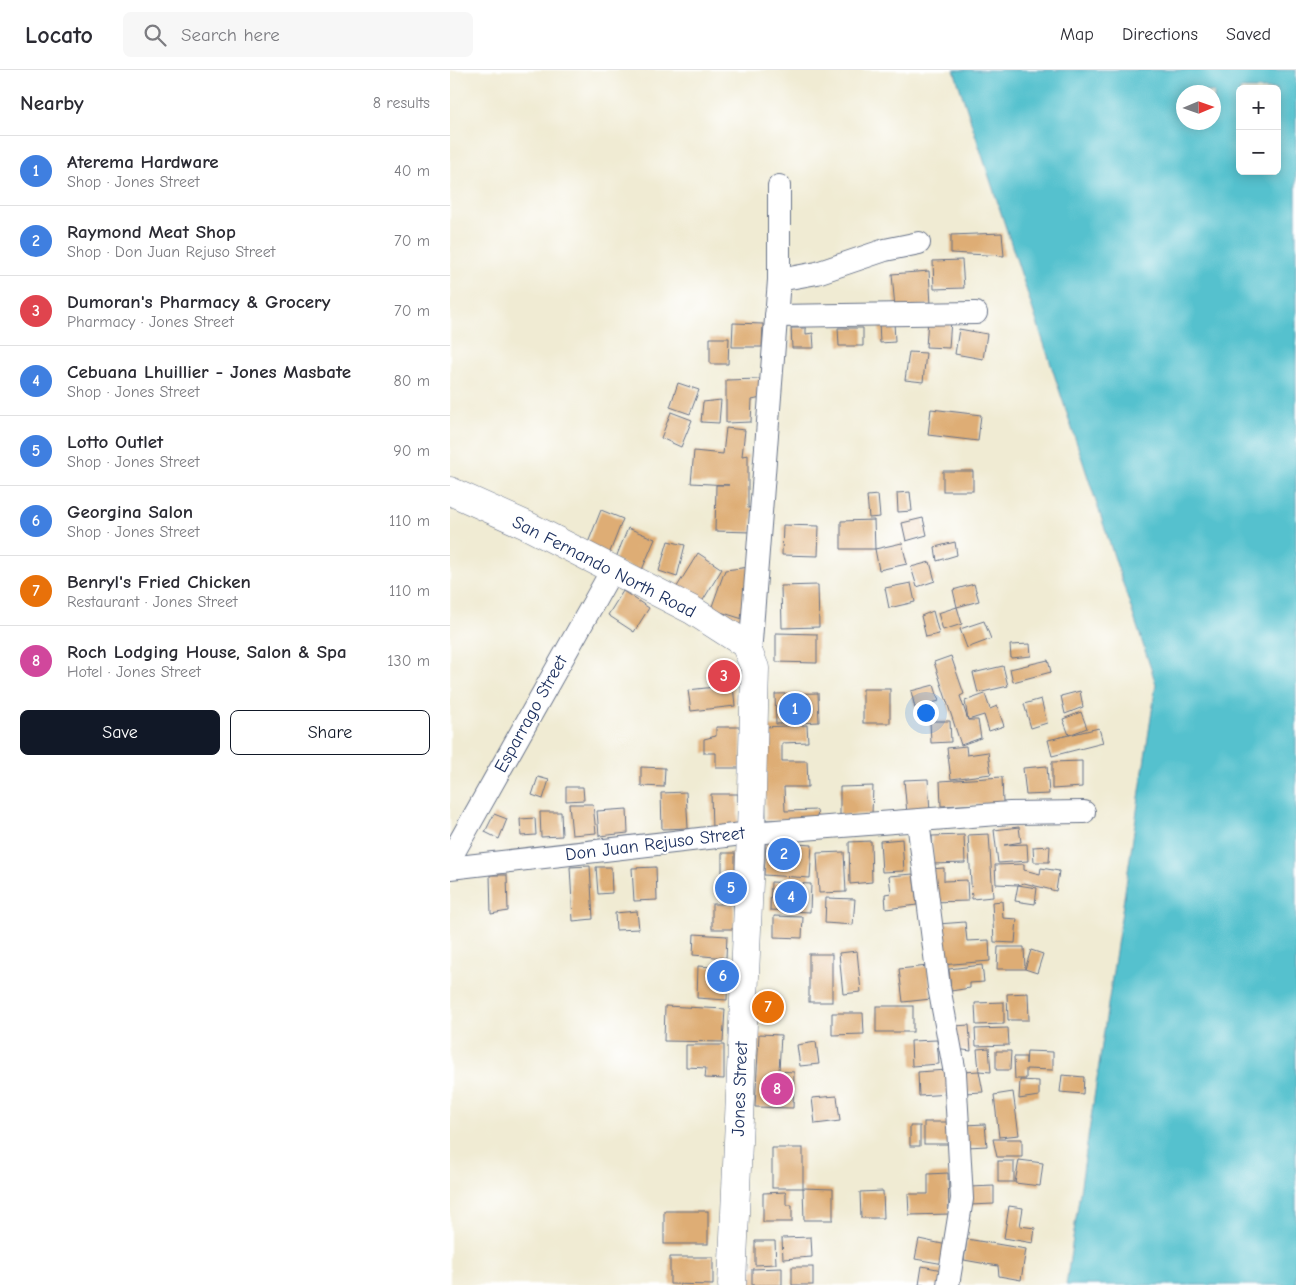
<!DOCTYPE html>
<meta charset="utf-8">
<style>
body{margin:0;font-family:"Comic Neue",sans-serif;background:#f7f7f7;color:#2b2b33}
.controls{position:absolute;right:15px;top:15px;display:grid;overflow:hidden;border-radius:8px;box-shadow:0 2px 12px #0003}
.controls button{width:45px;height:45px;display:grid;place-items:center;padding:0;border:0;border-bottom:1px solid #e1e1e2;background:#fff;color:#2b2b33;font:25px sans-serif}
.compass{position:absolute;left:726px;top:15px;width:45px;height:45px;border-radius:50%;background:#fff;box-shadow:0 2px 12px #0003;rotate:88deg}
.you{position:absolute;left:475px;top:642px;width:18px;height:18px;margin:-12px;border:4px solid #fff;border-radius:50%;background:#1a73e8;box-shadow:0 0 0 8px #1a73e833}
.badge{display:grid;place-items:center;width:32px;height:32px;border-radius:50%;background:#111827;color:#fff;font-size:16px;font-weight:700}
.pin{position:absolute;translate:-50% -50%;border:2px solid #fff;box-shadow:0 1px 5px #0006}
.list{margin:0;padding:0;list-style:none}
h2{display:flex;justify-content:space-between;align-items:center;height:65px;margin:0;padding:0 20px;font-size:21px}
h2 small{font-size:16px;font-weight:400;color:#7c7c81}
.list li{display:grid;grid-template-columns:32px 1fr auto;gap:15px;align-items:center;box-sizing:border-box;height:70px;padding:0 20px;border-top:1px solid #e1e1e2}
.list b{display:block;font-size:19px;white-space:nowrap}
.list p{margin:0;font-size:16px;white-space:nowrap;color:#7c7c81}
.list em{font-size:16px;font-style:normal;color:#7c7c81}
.actions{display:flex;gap:10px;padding:15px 20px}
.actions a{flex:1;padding:11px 0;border:1px solid #111827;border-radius:8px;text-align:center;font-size:18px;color:#111827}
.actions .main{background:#111827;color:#fff}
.icon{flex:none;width:28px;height:28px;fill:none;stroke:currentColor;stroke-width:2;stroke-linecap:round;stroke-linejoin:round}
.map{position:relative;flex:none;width:846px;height:1215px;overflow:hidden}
header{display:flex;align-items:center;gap:30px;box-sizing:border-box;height:70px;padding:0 25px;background:#fff;border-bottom:1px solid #e1e1e2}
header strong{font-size:24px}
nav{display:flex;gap:28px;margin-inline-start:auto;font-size:18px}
.search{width:350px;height:45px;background:#f7f7f7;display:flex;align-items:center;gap:12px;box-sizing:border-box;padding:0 18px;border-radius:8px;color:#7c7c81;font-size:19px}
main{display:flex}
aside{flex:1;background:#fff}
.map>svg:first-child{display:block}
</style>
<header>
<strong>Locato</strong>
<div class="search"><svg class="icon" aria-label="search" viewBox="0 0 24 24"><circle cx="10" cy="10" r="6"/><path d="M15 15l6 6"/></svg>Search here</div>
<nav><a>Map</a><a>Directions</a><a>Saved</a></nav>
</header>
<main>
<aside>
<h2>Nearby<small>8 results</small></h2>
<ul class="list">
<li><span class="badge" style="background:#3f7fe0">1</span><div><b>Aterema Hardware</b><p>Shop · Jones Street</p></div><em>40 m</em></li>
<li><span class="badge" style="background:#3f7fe0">2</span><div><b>Raymond Meat Shop</b><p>Shop · Don Juan Rejuso Street</p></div><em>70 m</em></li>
<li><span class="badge" style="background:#e0444e">3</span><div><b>Dumoran's Pharmacy &amp; Grocery</b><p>Pharmacy · Jones Street</p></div><em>70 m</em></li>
<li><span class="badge" style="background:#3f7fe0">4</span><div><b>Cebuana Lhuillier - Jones Masbate</b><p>Shop · Jones Street</p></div><em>80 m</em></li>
<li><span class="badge" style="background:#3f7fe0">5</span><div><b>Lotto Outlet</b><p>Shop · Jones Street</p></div><em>90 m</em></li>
<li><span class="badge" style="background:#3f7fe0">6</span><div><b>Georgina Salon</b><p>Shop · Jones Street</p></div><em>110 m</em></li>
<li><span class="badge" style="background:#e8710a">7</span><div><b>Benryl's Fried Chicken</b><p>Restaurant · Jones Street</p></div><em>110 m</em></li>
<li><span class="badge" style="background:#d1479c">8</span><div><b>Roch Lodging House, Salon &amp; Spa</b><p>Hotel · Jones Street</p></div><em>130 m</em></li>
</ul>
<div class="actions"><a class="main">Save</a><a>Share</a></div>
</aside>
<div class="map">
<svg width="846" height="1215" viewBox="0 0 846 1215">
<rect width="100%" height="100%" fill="#fff"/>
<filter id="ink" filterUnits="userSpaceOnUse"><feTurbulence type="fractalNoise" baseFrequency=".02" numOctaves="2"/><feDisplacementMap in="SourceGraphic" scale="10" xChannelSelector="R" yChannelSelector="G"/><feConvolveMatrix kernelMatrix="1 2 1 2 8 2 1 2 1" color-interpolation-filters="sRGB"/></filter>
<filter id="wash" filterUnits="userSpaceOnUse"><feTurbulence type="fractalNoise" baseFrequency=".0096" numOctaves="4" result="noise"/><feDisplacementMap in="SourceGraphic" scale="20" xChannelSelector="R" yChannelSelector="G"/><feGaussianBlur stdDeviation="1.12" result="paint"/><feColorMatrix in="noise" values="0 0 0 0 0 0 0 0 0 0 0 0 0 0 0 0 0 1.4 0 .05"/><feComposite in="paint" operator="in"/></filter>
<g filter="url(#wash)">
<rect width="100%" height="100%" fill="#f0ebd3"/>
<!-- water -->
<path fill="#55c1ce" stroke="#387896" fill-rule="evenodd" d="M504,0H846V1215H616L706,614ZM790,19H827V101H790ZM734,22H764V52H734Z"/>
<g id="blocks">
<!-- building -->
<g fill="#dead74">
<path d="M552,163L554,186L501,183V165Z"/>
<path d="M512,190L514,218L484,219L483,191Z"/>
<path d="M479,201L481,235L445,238L442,204Z"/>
<path d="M478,249L501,250L499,278L476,277Z"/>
<path d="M429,251H444L445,272L430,273Z"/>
<path d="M283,253L313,254L312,277H282Z"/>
<path d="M341,258H356V264L363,263L364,278H342Z"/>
<path d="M388,258H413V276H389Z"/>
<path d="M509,259L537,264L533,289L505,284Z"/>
<path d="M260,268H279L278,294H260Z"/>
<path d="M459,282L476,283L473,312L455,310Z"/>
<path d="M310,309L311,328L302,330L301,352L276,353V310Z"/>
<path d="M228,313L249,320L240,344L220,337Z"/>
<path d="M271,330L269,353L251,352L253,332Z"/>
<path d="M481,339L531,345L528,371L478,365Z"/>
<path d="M221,342L242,350L231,377L211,368Z"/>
<path d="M276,358L295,360L292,386L298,385V438L303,437L301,462L265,461L266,415H279L241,413L244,381L273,384Z"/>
<rect x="493" y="401" width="30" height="20"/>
<path d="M460,422L462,441L448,442L447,423Z"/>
<path d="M428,425L430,447L419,448L417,426Z"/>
<path d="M151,440L173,449L158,487L136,478Z"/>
<path d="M473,448L477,465L456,471L452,453Z"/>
<path d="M424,450L425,479H391V451Z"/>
<path d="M333,455L369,456L368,486L332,485Z"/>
<path d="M178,458L205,469L191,502L165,490Z"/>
<path d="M218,471L235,475L227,507L209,501Z"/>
<path d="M505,472L507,485L487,491L485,477Z"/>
<path d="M452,473L457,494L429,500L425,479Z"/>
<path d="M248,483L272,499L247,540L223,523Z"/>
<path d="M480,492L485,511L467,517L461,497Z"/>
<path d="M300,497L299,551L261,539L275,500Z"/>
<path d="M461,513L465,532L439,538L435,518Z"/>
<path d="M524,514L529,531L507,537L503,520Z"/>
<path d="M368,515L369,557L332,558L331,516Z"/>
<path d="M173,521L199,538L184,562L158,545Z"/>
<path d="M507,537L512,554L493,560L488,543Z"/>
<path d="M483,541L489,564L476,567L471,546Z"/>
<path d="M534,551L541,569L517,578L510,559Z"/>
<path d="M326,563L367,564V593L326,592Z"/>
<path d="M580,574L581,586L561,588L560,575Z"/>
<path d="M501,586L514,624L510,626L518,650L515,631L535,624L540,639L547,636L554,656L539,661L534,645L518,650H528L531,668L511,675L484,592Z"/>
<path d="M598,590L601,602L563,612L560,599Z"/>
<path d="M553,596L558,616L528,623L523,603Z"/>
<path d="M283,615L285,636L241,641L238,620Z"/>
<path d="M484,615L489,631L465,638L461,621Z"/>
<rect x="413" y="619" width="27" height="34"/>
<path d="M630,621L633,637L615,644L611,626Z"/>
<path d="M368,623L369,652L326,654L325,624Z"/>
<path d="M591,629L597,653L581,658L574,634Z"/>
<path d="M631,642L637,658L619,665L649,658L653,673L602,686L598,670L619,665L613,649Z"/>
<path d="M480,651H500L501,672L481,673Z"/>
<path d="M357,655L358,672L332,673V691H357L358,717H334L335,741L367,740L368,749L316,750L314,657Z"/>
<path d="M266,657H291V698H266V683H254V669L266,666Z"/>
<path d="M516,676L517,685L538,682L541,704L501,709L497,678Z"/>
<path d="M632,691V717L602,719V692Z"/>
<path d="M597,696L599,724L576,725L573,698Z"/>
<path d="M191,697L215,698L214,717L191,716Z"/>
<path d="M88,707L99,710L93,729L82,725Z"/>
<path d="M552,707L553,733L491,736L490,711Z"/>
<path d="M478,709L480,742L457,744L454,710Z"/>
<path d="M423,716L422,744L390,745V717Z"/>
<path d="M116,717H133L134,730L116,731Z"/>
<path d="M236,722L238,758L212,759L211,723Z"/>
<path d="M261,724H288V759H262Z"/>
<path d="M119,734H143L146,763L122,765Z"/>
<path d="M177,739L178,763L149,766L147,741Z"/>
<path d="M90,742H111L112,766L91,767Z"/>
<path d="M44,744L57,749L49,769L35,762Z"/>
<path d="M85,748L86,765L71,766L70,749Z"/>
<path d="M569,757L571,772L554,775L577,774L578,791L548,793L544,760Z"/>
<path d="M539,764L543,827L522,829L518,765Z"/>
<path d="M514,765L515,793L483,794L482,766Z"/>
<path d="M452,769L454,801L432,802L430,771Z"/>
<path d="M421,771L422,812L400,814L399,772Z"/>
<path d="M316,772L362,775L360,808L314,805Z"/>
<path d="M600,776L599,792H584L583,777Z"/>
<path d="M394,782L396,822L369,823L367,783Z"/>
<rect x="272" y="783" width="13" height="20"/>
<path d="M574,794V800L590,804L591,798L609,801L606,821L574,813L568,815L587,818L585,834L565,831L568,815L546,814L545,795Z"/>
<path d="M140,796L143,849L123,851L120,797Z"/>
<path d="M146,797H161L162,823L148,824Z"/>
<path d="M206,797L207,830L184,831L182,798Z"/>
<path d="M494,798V811L517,810L518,831L481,832L479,799Z"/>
<path d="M463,804L467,835L436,839L435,824L441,823L439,806Z"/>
<path d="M40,805H57L58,841L41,844Z"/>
<path d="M321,812L361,814L360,842L320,840Z"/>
<path d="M376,828L405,829L403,855L375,853Z"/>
<path d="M552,831L553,848L567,849L565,873L544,872L542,832Z"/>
<rect x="262" y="834" width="22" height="25"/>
<path d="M187,841L189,859L166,860L165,843Z"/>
<path d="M324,846L353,847L352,868L324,867Z"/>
<path d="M515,852L517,871L539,870L540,891L491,895L488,854Z"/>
<path d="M244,864L277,866L276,888L243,885Z"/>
<path d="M548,877H574L575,899H547Z"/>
<path d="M581,880L593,884L587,903L575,899Z"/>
<path d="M407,881L411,922L393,924L389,883Z"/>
<rect x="359" y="884" width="23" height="48"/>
<path d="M532,895L534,912L520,913V918L501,921L499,899Z"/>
<path d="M248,896L278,898L277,930L247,928Z"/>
<path d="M478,896L481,929L453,932L449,899Z"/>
<path d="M578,923L579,950H558L557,924Z"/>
<path d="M554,932V954L526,955L525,933Z"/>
<path d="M215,936L275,939L273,972L214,971Z"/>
<rect x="426" y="936" width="37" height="26"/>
<path d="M382,943H413L414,964L382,965Z"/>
<path d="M519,955L521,981L506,979L505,956Z"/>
<path d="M558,958L559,975L526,976L525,959Z"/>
<path d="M309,964L331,965L329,1001L344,1002L343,1038L305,1037Z"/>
<path d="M487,970L489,994L462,996L461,971Z"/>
<path d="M366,972L369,994L350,996L347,975Z"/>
<path d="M236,975H274V1009L255,1008L256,998L236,997Z"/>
<path d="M539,978L541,1002L529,1001L527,979Z"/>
<path d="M546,981H561L560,1000H546Z"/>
<path d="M577,981L603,982V1000L576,999V1009H565L564,987H576V994Z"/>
<path d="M497,1000L499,1024L469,1026L468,1002Z"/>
<path d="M529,1001L533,1022L514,1023L513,1002Z"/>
<path d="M612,1005L634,1007L633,1024L610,1022Z"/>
<path d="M570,1010L589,1011V1026L569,1029Z"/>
<path d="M563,1022L569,1065L549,1067L544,1025Z"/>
<path d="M387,1026L390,1051L365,1054L362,1028Z"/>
<rect x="474" y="1052" width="25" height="22"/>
<path d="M535,1054L537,1076L517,1077L515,1055Z"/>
<rect x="460" y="1056" width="10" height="20"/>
<path d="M543,1069H572V1087H547Z"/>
<rect x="322" y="1078" width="31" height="40"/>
<path d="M569,1090L593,1093L590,1116L565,1113Z"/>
<rect x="548" y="1091" width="16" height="21"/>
<path d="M498,1103L499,1144L459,1145L458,1124H478V1104Z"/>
<path d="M544,1116V1134L520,1135V1117Z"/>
<path d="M353,1118L383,1119V1150H354Z"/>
<path d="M433,1121L434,1148H411L410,1122Z"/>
<path d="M336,1122V1135H342V1152H313V1123Z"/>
<path d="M559,1136L573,1138L570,1156L585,1158L583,1173L554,1168Z"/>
<rect x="214" y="1141" width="44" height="33"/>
<path d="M361,1167L362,1187L333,1189L332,1168Z"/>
<path d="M469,1169L497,1175L494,1194L465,1189Z"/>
<path d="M517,1169L576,1179L571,1210L549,1206L548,1196L514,1190Z"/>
<path d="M305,1171H325L326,1194L305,1195Z"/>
<path d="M220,1187H263V1215L220,1214Z"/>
<path d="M472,1196L492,1200L489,1215H469Z"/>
<rect x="342" y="1197" width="21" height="18"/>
<path d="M332,1198V1215H302V1199Z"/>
</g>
</g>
</g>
<g filter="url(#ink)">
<use href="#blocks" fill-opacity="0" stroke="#667187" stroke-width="1"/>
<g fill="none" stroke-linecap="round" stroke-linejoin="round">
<!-- minor casing -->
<g stroke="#667187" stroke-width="24">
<g id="minor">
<path d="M329,210L367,203L435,180L469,173"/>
<path d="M326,246L526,243"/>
<path d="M300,584L329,210V116"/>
<path d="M468,751L489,917L505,1003L512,1129L498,1215"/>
<path d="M0,789L162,500"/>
<path d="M0,798L301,763L560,743L634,742"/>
</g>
</g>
<!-- secondary casing -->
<g stroke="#667187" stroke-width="29">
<path id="secondary" d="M0,421L76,455L242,540L295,574L305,598L301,763L282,1215"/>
</g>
<!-- minor -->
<use href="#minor" stroke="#fff" stroke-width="22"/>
<!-- secondary -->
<use href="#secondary" stroke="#fff" stroke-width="28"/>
</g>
</g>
<g text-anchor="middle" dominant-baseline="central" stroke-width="4.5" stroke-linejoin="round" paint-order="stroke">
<!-- street labels -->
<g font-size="18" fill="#1b2f5e" stroke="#fff">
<text transform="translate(154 497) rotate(27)">San Fernando North Road</text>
<text transform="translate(81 644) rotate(-61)">Esparrago Street</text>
<text transform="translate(205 774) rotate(-7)">Don Juan Rejuso Street</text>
<text transform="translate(290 1019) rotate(-88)">Jones Street</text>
</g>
</g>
</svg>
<div class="controls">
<button>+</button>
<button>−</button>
</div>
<svg class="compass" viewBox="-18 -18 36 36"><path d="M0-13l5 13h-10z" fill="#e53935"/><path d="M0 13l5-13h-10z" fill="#7c7c81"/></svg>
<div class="you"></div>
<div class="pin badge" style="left:345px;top:639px;background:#3f7fe0">1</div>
<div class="pin badge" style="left:334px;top:784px;background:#3f7fe0">2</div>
<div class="pin badge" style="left:274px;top:606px;background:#e0444e">3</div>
<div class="pin badge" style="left:341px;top:827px;background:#3f7fe0">4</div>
<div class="pin badge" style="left:281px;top:818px;background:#3f7fe0">5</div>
<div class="pin badge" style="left:273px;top:906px;background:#3f7fe0">6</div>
<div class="pin badge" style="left:318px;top:937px;background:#e8710a">7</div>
<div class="pin badge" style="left:327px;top:1019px;background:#d1479c">8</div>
</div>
</main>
